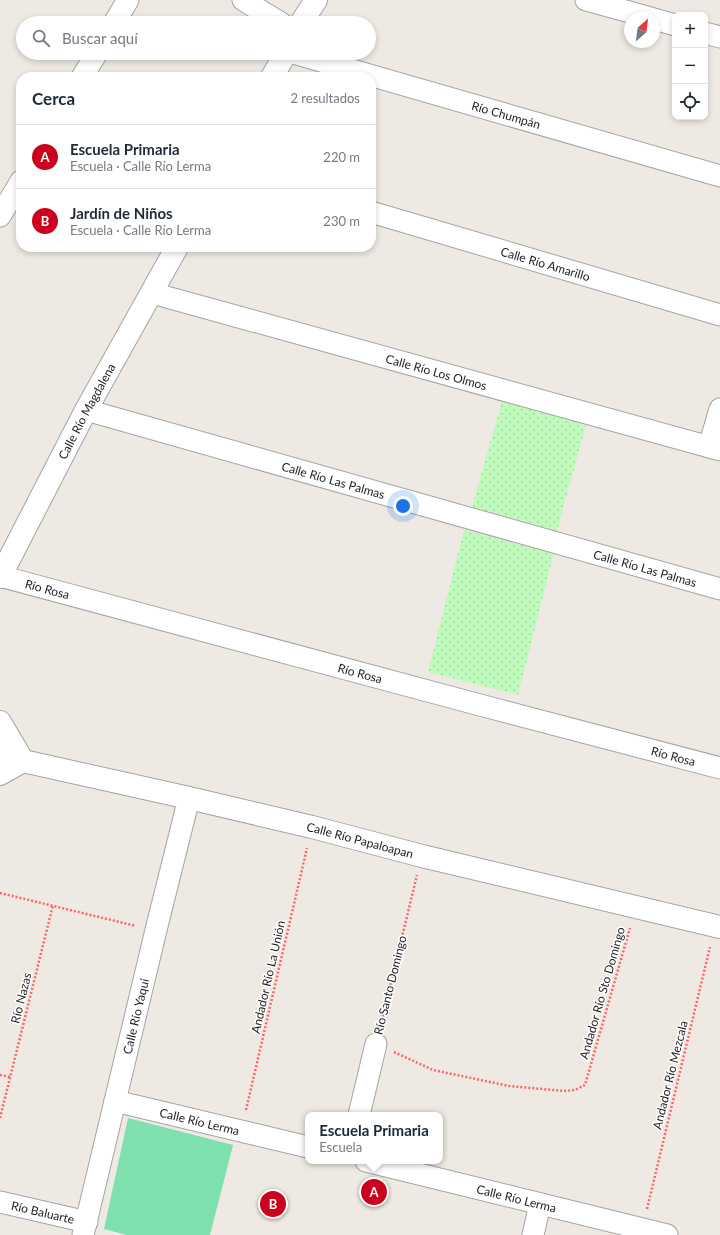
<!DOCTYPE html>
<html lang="es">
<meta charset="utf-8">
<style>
body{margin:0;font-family:Lato,sans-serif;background:#f2f2f3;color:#1f2937}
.controls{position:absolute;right:12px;top:12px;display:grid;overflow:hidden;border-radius:8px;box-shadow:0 2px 6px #0003}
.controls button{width:36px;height:36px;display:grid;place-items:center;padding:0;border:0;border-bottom:1px solid #e0e1e3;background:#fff;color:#1f2937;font:20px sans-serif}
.compass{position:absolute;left:624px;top:12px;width:36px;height:36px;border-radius:50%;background:#fff;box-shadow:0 2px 6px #0003;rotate:28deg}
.you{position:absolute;left:403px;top:506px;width:14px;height:14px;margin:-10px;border:3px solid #fff;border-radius:50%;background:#1a73e8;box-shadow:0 0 0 6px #1a73e833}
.badge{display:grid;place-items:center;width:26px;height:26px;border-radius:50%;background:#ca001c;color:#fff;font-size:13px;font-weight:700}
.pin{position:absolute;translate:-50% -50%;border:2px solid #fff;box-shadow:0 1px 4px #0006}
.popup{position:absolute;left:305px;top:1112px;width:138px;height:52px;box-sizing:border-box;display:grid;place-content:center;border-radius:8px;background:#fff;filter:drop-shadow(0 1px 3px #0005);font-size:13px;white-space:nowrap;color:#747a83}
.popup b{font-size:15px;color:#1f2937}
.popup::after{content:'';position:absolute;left:50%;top:100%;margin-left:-8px;border:8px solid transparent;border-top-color:#fff}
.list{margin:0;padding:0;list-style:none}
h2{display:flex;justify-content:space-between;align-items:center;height:52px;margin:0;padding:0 16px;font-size:17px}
h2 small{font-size:13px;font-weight:400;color:#747a83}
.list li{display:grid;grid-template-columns:26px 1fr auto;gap:12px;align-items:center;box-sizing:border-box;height:64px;padding:0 16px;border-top:1px solid #e0e1e3}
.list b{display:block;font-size:15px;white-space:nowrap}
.list p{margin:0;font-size:13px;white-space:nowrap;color:#747a83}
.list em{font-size:13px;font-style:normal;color:#747a83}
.icon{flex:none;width:22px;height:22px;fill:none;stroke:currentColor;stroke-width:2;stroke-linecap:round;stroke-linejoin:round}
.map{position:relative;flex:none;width:720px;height:1235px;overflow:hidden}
.search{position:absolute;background:#fff;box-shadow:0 2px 6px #0003;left:16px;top:16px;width:360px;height:44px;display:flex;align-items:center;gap:10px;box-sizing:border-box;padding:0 14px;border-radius:22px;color:#747a83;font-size:15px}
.panel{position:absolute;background:#fff;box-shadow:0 2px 6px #0003;left:16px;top:72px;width:360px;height:180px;border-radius:16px}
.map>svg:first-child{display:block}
</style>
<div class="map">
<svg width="720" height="1235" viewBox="0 0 720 1235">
<defs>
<pattern id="park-dots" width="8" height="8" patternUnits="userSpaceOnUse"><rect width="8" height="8" fill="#c1fabd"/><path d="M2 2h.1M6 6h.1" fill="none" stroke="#a5d6a2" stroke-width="1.8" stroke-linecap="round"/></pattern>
</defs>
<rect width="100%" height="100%" fill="#eee9e2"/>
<!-- park -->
<g fill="url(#park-dots)">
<path d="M503,397L587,421L557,531L472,507Z"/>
<path d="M464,530L554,553L518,695L428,672Z"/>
</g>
<!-- pitch -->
<path fill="#7ee0ac" d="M128,1118L233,1145L210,1235H127L104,1229Z"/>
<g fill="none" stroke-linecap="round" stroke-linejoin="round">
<!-- minor casing -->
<g stroke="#a4a4a4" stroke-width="23">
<g id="minor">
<path d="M243,0L281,23"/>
<path d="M586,0L651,18"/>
<path d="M654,19L675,25"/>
<path d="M114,23L128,0"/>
<path d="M705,33L720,37"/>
<path id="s1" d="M293,53L720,176"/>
<path d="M82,77L97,53"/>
<path id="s2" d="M371,212L720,315"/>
<path d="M0,216L21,181"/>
<path id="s3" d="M152,293L720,450"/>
<path id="s4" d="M86,410L720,589"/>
<path d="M709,447L720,409"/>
<path id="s5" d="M0,576L480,705L720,768"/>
<path id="s6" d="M115,1101L308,1147"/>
<path d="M359,1115L376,1044"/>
<path id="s7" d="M366,1161L667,1235"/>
<path id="s8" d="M0,1202L87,1222"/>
<path id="s9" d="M83,1235L156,930L189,798"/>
<path d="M533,1235L540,1204"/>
</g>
</g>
<!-- tertiary casing -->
<g stroke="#a4a4a4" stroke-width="24">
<g id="tertiary">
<path d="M301,23L316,0"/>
<path d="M272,77L286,53"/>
<path id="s10" d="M0,577L86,410L177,247"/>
<path d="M0,722L23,761L0,774"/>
<path id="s11" d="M0,755L23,761L189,798L312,827L422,856L720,927"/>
</g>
</g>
<!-- path -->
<g stroke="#fd656a" stroke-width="2.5" stroke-dasharray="2 2" stroke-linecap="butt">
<path d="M0,893L136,926"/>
<path d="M381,1024L417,875"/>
<path d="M394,1052L433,1070L509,1086L564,1091L575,1090L585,1085L630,928"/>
<path d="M0,1075L10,1077"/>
<path d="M246,1110L307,848"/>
<path d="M0,1118L53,905"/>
<path d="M647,1209L710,947"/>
</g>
<!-- minor -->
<use href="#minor" stroke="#fff" stroke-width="21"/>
<!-- tertiary -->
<use href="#tertiary" stroke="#fff" stroke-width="22"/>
</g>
<g text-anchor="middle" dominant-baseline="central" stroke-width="3" stroke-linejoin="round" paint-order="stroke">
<!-- street labels -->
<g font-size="12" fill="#1d1d1d" stroke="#fff">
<text stroke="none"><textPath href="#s1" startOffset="222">Río Chumpán</textPath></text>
<text stroke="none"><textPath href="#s2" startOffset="182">Calle Río Amarillo</textPath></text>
<text stroke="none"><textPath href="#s3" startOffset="295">Calle Río Los Olmos</textPath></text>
<text stroke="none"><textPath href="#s10" startOffset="187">Calle Río Magdalena</textPath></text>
<text stroke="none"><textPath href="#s4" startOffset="257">Calle Río Las Palmas</textPath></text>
<text stroke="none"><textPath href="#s4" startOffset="581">Calle Río Las Palmas</textPath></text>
<text stroke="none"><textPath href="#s5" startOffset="49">Río Rosa</textPath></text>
<text stroke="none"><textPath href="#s5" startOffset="373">Río Rosa</textPath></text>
<text stroke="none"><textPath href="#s5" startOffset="697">Río Rosa</textPath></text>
<text stroke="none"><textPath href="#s11" startOffset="370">Calle Río Papaloapan</textPath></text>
<text transform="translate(268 977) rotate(-77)">Andador Río La Unión</text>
<text transform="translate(390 985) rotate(-76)">Río Santo Domingo</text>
<text transform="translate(602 993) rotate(-74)">Andador Río Sto Domingo</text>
<text transform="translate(21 998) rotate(-76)">Río Nazas</text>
<text stroke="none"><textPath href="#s9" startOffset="225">Calle Río Yaqui</textPath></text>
<text transform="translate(670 1075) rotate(-76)">Andador Río Mezcala</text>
<text stroke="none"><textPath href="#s6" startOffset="87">Calle Río Lerma</textPath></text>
<text stroke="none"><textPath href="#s7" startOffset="155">Calle Río Lerma</textPath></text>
<text stroke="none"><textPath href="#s8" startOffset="44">Río Baluarte</textPath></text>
</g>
</g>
</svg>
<div class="controls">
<button>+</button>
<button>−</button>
<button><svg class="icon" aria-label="locate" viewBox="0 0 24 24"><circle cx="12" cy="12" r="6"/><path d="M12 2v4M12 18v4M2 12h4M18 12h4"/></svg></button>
</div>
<svg class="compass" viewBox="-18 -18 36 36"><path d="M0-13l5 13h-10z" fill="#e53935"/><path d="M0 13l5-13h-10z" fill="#747a83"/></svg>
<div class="you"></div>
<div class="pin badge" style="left:374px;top:1192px">A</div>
<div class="popup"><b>Escuela Primaria</b>Escuela</div>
<div class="pin badge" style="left:273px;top:1204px">B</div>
<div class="search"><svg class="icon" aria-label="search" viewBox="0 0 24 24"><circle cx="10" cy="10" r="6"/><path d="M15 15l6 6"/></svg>Buscar aquí</div>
<section class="panel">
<h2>Cerca<small>2 resultados</small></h2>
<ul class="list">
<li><span class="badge">A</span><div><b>Escuela Primaria</b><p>Escuela · Calle Río Lerma</p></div><em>220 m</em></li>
<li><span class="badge">B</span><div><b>Jardín de Niños</b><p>Escuela · Calle Río Lerma</p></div><em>230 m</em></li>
</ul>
</section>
</div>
